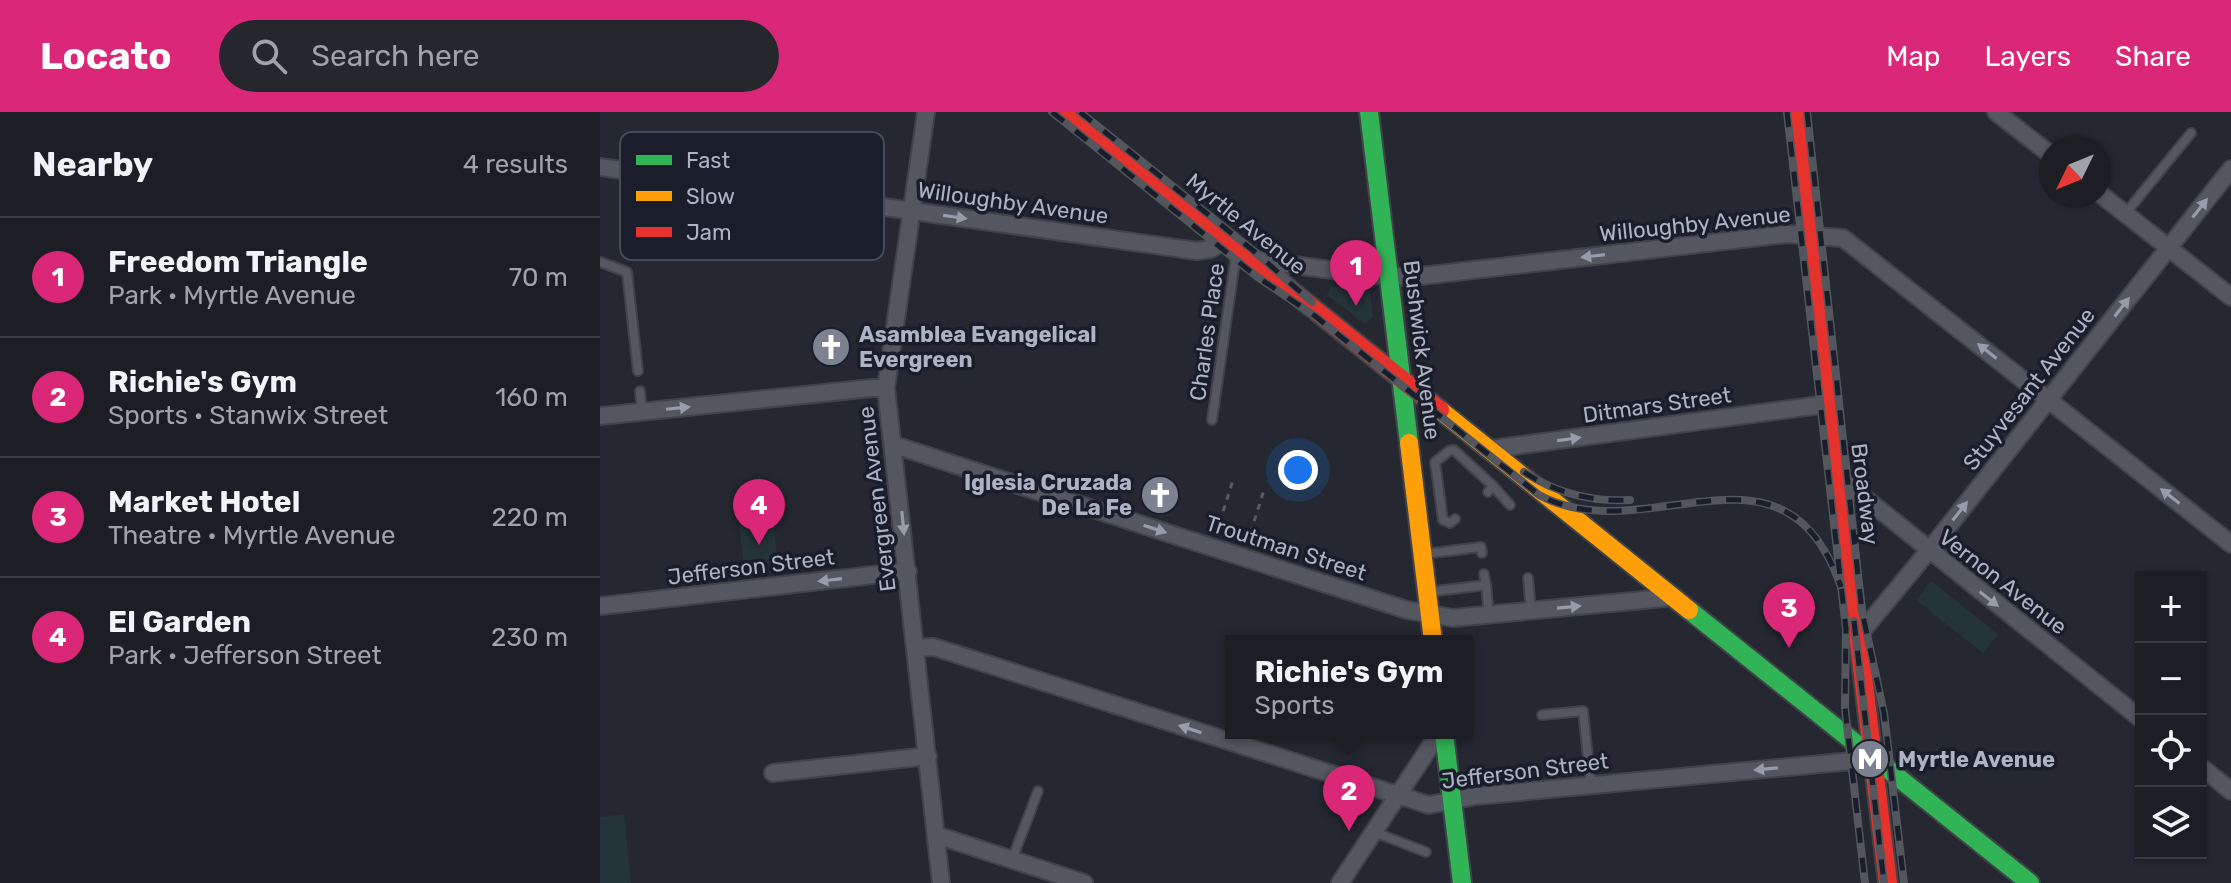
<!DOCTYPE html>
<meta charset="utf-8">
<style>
body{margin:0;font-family:Rubik,sans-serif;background:#25272c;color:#f1f3f6}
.controls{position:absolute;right:24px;bottom:24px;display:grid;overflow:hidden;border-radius:0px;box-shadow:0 2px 6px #0004}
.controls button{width:72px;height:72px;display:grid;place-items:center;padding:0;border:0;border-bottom:2px solid #3a3c41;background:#1c1e24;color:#f1f3f6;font:40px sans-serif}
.compass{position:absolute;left:1439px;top:24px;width:72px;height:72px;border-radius:50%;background:#1c1e24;box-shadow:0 2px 6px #0004;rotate:227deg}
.you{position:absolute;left:698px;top:358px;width:28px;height:28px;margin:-20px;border:6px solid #fff;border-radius:50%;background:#1a73e8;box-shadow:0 0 0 12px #1a73e833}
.badge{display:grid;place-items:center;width:52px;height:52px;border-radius:50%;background:#db2777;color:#fff;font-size:26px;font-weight:700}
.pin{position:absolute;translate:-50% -66px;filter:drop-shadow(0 2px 4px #0008)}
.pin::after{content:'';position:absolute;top:42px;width:28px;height:24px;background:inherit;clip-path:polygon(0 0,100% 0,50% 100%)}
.popup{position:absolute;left:625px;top:523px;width:248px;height:104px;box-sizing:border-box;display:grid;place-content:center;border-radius:0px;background:#1c1e24;filter:drop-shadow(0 2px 6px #0005);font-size:26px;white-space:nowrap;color:#a0a2a6}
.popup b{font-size:30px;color:#f1f3f6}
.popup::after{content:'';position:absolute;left:50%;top:100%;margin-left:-16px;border:16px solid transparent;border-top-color:#1c1e24}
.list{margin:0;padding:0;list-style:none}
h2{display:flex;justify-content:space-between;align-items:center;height:104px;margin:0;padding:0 32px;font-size:34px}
h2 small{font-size:26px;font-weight:400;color:#a0a2a6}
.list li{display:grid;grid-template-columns:52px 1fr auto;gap:24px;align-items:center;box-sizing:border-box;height:120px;padding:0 32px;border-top:2px solid #3a3c41}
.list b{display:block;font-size:30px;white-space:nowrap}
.list p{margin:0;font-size:26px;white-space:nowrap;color:#a0a2a6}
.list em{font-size:26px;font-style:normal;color:#a0a2a6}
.icon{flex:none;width:44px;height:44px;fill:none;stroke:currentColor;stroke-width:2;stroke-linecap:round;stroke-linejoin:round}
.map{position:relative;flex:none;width:1631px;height:771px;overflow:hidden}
header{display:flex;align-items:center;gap:48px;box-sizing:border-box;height:112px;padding:0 40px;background:#db2777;color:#fff}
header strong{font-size:38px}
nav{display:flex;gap:44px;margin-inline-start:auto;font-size:28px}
.search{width:560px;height:72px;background:#25272c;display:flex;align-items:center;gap:20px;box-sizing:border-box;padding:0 28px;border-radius:44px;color:#a0a2a6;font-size:30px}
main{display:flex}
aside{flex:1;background:#1c1e24}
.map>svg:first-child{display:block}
</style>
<header>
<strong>Locato</strong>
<div class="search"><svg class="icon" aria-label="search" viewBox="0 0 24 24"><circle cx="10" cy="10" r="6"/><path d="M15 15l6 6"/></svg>Search here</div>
<nav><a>Map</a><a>Layers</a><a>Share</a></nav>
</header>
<main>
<aside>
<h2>Nearby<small>4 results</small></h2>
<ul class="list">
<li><span class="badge">1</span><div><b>Freedom Triangle</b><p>Park · Myrtle Avenue</p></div><em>70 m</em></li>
<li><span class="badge">2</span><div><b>Richie's Gym</b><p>Sports · Stanwix Street</p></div><em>160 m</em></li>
<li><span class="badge">3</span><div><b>Market Hotel</b><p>Theatre · Myrtle Avenue</p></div><em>220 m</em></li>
<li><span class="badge">4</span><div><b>El Garden</b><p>Park · Jefferson Street</p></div><em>230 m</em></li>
</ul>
</aside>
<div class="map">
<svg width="1631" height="771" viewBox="0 0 1631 771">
<rect width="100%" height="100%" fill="#252830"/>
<!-- green -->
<g fill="#253438">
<path d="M731,174L770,180L773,204L765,212L727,183Z"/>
<path d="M170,382L178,452L144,455L136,385Z"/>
<path d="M1331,469L1398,522L1383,541L1316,488Z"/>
<path d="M24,702L31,771H0V705Z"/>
</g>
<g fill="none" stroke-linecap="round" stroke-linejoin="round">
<!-- lane casing -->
<g stroke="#404349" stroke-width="12">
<g id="lane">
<path d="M1525,102L1591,21"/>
<path d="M0,150L27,160L38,259"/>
<path d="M40,279L42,300"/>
<path d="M612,308L636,143"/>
<path d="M893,374L910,393"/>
<path d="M855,407L850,411L843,408L835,350L849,339L854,338L893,374L888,380"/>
<path d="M824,442L881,435L882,441"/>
<path d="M928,466L931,498"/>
<path d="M886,473L889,502"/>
<path d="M828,480L886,473L884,462"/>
<path d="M942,603L983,599L991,673"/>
<path d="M774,720L826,740"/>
<path d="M412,748L438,679"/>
</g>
</g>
<!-- street casing -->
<g stroke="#404349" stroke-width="20">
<g id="street">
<path d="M326,0L286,276L341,771"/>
<path d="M1396,0L1451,43"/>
<path d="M0,55L597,139L611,137L626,127"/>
<path d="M1499,81L1631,185"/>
<path d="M658,148L768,163L812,165L1187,122L1243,126L1631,432"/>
<path d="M0,304L272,276H286"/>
<path d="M294,333L807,498L853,506L1075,485"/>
<path d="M891,337L1228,292"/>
<path d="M1240,366L1541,607"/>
<path d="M0,494L308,459"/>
<path d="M1259,523L1339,426L1631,57"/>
<path d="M316,536L334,535L829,693L876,684L1274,647"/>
<path d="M1601,655L1631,679"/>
<path d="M173,661L328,644"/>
<path d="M336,723L484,771"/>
<path d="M740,771L839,621"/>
</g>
</g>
<!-- fast casing -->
<g stroke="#404349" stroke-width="22">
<g id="fast">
<path d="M769,0L809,331"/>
<path d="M1089,498L1430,771"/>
<path d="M844,621L862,771"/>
</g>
</g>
<!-- slow casing -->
<g stroke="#404349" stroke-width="22">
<g id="slow">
<path d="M840,298L1089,498"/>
<path d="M809,331L833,529"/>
</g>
</g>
<!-- jam casing -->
<g stroke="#404349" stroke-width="22">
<g id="jam">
<path d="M468,0L840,298"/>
<path d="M1195,0L1288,771"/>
</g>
</g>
<!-- path -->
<g stroke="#585c63" stroke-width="3" stroke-dasharray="6 6" stroke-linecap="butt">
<path d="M616,422L633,368"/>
<path d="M647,432L664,378"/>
</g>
<!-- lane -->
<use href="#lane" stroke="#54575f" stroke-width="8"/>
<!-- street -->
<use href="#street" stroke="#54575f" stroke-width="16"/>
<!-- fast -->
<use href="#fast" stroke="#30b455" stroke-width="18"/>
<!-- slow -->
<use href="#slow" stroke="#ff9f0a" stroke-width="18"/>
<!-- jam -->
<use href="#jam" stroke="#e5322d" stroke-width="18"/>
<!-- rail casing -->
<g stroke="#53565c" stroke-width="8">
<g id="rail">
<path d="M452,0L656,164L715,204L939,383C1047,441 1184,310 1241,475"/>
<path d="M480,0L655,140L712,190"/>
<path d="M1187,0L1246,517L1245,596L1265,771"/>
<path d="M1207,0L1262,499L1284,601L1304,771"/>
<path d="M924,360C956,381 992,390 1030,388"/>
<path d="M1254,509L1284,771"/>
</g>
</g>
<!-- rail -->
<use href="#rail" stroke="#191e2a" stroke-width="5" stroke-dasharray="15" stroke-linecap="butt"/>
</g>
<!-- one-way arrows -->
<defs><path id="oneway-solid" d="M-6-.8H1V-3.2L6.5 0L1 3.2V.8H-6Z" transform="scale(2)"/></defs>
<g fill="#979caa">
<use href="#oneway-solid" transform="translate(1600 96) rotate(-52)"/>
<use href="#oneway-solid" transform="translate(355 105) rotate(8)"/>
<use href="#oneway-solid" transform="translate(993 144) rotate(173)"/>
<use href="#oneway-solid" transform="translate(1522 195) rotate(-52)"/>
<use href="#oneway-solid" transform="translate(1387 239) rotate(-142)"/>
<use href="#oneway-solid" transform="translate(78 296) rotate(-6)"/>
<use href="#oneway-solid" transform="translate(969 327) rotate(-8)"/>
<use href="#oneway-solid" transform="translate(1570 384) rotate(-142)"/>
<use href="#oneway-solid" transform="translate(1360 399) rotate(-52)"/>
<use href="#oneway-solid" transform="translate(303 411) rotate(84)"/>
<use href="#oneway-solid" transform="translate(555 417) rotate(18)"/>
<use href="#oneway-solid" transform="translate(230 468) rotate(173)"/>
<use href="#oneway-solid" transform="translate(1389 487) rotate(38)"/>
<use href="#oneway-solid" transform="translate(969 495) rotate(-5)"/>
<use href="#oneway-solid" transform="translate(590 617) rotate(-162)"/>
<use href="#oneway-solid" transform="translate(1166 657) rotate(175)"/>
</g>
<!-- icons -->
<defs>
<g id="church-disc" transform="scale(2)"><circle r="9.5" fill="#7d8290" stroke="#191e2a"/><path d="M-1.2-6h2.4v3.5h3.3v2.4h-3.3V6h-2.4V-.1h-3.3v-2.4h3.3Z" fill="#fff"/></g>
<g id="metro-disc" transform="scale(2)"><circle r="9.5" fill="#7d8290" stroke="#191e2a"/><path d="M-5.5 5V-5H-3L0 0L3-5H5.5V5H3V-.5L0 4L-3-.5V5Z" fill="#fff"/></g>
</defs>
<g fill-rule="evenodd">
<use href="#church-disc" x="231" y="235"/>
<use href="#church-disc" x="560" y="383"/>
<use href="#metro-disc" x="1270" y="647"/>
</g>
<g text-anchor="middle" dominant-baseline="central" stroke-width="7" stroke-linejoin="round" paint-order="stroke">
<!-- street labels -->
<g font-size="22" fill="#adb3c3" stroke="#191e2a">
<text transform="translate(413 91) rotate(8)">Willoughby Avenue</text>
<text transform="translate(646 112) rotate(39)">Myrtle Avenue</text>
<text transform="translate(1095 112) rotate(-6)">Willoughby Avenue</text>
<text transform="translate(607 220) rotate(-82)">Charles Place</text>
<text transform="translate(822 238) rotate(83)">Bushwick Avenue</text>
<text transform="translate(1429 277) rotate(-52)">Stuyvesant Avenue</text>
<text transform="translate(1057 293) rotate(-8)">Ditmars Street</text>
<text transform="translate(1265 382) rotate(83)">Broadway</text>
<text transform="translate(277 387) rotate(-97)">Evergreen Avenue</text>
<text transform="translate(686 436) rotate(18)">Troutman Street</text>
<text transform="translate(151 455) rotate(-7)">Jefferson Street</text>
<text transform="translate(1403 470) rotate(38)">Vernon Avenue</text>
<text transform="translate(925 659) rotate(-7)">Jefferson Street</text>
</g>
<!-- poi labels -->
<g font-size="22" font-weight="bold" fill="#adb3c3" stroke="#191e2a" text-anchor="start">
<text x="259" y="222">Asamblea Evangelical<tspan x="259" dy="25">Evergreen</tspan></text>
<text x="532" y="370" text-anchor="end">Iglesia Cruzada<tspan x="532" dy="25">De La Fe</tspan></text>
<text x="1298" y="647">Myrtle Avenue</text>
</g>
</g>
<!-- legend -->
<rect x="20" y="20" width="264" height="128" rx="12" fill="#191e2a" stroke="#454b58" stroke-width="2"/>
<rect x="36" y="43" width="36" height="10" fill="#30b455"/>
<rect x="36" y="79" width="36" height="10" fill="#ff9f0a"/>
<rect x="36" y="115" width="36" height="10" fill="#e5322d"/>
<g font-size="22" fill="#adb3c3">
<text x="86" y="56">Fast</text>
<text x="86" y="92">Slow</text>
<text x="86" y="128">Jam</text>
</g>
</svg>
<div class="controls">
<button>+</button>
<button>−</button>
<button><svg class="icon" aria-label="locate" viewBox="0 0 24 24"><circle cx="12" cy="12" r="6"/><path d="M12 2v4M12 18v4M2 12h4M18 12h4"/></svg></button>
<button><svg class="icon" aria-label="layers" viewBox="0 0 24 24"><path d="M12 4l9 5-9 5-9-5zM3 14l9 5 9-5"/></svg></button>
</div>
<svg class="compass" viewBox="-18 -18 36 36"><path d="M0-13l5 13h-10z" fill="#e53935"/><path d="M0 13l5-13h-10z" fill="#a0a2a6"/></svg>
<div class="you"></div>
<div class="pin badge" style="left:756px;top:194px">1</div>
<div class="pin badge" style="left:749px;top:719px">2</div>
<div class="popup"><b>Richie's Gym</b>Sports</div>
<div class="pin badge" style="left:1189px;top:536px">3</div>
<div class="pin badge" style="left:159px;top:433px">4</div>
</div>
</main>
